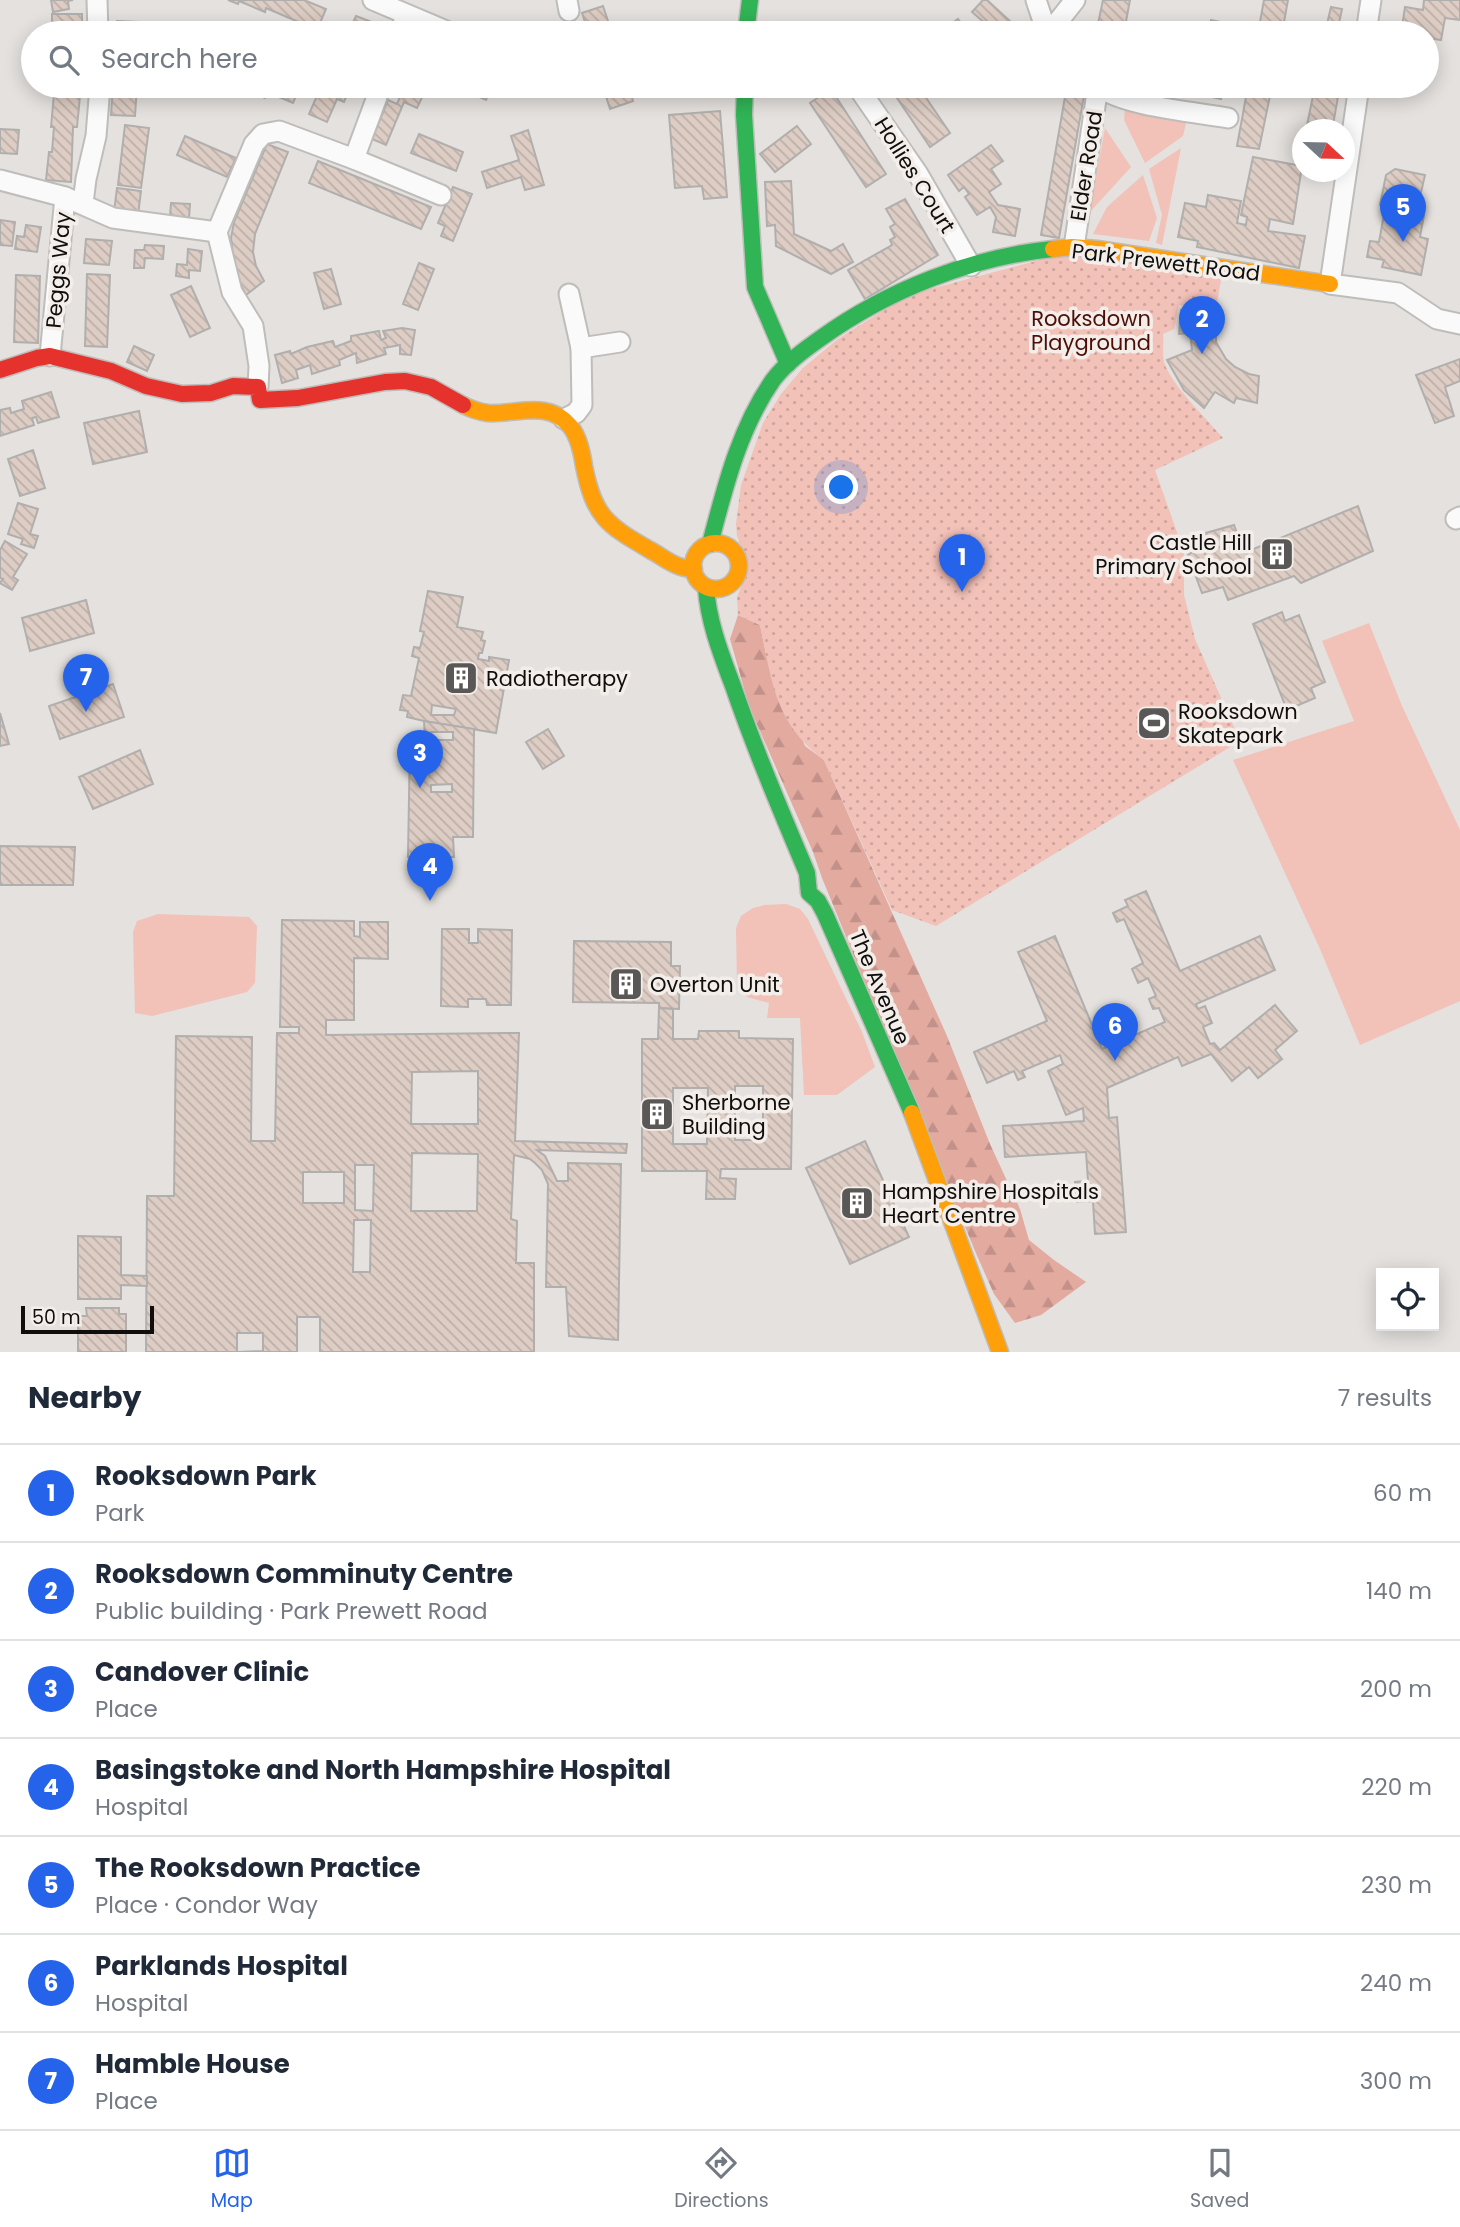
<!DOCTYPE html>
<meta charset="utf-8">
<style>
body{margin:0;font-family:Poppins,sans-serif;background:#f2f2f3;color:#1f2937}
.controls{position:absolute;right:21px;bottom:21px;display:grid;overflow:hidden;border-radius:0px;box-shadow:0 4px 18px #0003}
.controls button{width:63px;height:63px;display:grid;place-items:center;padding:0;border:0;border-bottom:2px solid #e0e1e3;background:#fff;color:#1f2937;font:35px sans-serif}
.compass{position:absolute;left:1292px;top:119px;width:63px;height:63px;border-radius:50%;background:#fff;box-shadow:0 4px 18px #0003;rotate:112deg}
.scale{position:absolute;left:21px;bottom:18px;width:133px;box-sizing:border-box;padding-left:7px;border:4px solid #100e0c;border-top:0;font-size:19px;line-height:24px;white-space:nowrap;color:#100e0c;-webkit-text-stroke:5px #f3eee9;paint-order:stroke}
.you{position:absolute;left:842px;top:488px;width:24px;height:24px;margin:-18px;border:5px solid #fff;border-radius:50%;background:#1a73e8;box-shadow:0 0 0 10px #1a73e833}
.badge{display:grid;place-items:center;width:46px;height:46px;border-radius:50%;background:#2563eb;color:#fff;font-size:23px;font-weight:700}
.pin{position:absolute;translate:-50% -58px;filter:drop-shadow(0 2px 4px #0008)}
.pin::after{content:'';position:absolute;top:37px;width:24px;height:21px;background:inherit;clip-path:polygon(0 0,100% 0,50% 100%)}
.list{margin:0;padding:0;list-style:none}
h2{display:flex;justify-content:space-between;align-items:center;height:91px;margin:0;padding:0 28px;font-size:30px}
h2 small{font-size:23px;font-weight:400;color:#747a83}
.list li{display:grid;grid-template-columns:46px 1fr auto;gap:21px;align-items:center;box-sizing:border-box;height:98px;padding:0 28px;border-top:2px solid #e0e1e3}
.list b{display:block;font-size:26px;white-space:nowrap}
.list p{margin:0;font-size:23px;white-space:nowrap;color:#747a83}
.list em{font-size:23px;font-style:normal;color:#747a83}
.icon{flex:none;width:38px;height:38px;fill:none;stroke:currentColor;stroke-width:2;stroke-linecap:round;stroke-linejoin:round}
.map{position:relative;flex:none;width:1460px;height:1352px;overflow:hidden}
.search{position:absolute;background:#fff;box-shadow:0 4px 18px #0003;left:21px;right:21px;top:21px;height:77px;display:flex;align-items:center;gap:18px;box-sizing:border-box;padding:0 24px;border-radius:38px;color:#747a83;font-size:26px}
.sheet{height:777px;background:#fff}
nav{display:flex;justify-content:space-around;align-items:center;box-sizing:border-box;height:98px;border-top:2px solid #e0e1e3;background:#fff;font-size:19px;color:#747a83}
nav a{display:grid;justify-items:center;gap:4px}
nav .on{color:#2563eb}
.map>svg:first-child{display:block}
</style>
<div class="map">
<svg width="1460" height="1352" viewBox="0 0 1460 1352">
<defs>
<pattern id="forest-firs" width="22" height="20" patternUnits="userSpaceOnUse" patternTransform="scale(1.75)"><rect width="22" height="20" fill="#e3aaa0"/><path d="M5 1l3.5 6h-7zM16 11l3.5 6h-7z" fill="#c29189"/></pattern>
<pattern id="park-dots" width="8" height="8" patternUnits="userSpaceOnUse" patternTransform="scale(1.75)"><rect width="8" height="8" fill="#f2c1b8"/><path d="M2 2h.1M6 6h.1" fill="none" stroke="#cea59d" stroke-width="1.8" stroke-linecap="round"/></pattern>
<pattern id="building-back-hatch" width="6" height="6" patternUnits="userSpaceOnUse" patternTransform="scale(1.75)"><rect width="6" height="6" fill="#ddcdc4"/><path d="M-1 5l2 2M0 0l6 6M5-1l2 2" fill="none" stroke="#bdafa7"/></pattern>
</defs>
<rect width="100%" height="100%" fill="#e4e1de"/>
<!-- grass -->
<g fill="#f2c1b8">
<path d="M1125,111L1187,119L1183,136L1145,163L1124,120Z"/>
<path d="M1105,128L1131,167L1089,213Z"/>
<path d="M1181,148L1162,245L1156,243L1162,215L1149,169Z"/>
<path d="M1143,175L1157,218L1149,241L1093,234L1107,207Z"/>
<path d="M1369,623L1402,706L1460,830V1001L1360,1045L1320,949L1233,760L1354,721L1322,641Z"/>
<path d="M786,904L800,909L808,919L862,1032L875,1067L837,1095H804L800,1018H767L769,1003L747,997L737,987L736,928L741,916L753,908L765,905Z"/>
<path d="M158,914L249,917L257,926L255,983L247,992L152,1016L135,1013L133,932L137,921Z"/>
</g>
<!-- forest -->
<path fill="url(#forest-firs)" d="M738,615L760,625L766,654L805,746L824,760L947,1036L990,1144L1020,1209L1029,1240L1054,1260L1086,1282L1041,1315L1015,1323L994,1294L975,1251L822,878L813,852L749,706L730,639Z"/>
<!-- park -->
<path fill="url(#park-dots)" d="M1074,251L1222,273L1216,309L1179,305L1174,329L1163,334C1164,343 1162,354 1164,362C1171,385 1207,419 1223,438L1155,470L1184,552V595L1195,639L1240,741L936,926L892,910L824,760C774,723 772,681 760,625L738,615L737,597L748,570L746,558L737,536L736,524L741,485L763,423L781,394L803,368L838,339L908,295Z"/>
<!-- building -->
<g fill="url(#building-back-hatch)" stroke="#b1afad" stroke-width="2" fill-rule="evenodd">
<path d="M51,0H73L68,1L69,9L53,12Z"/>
<path d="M228,0H304L326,9L317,30L266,8L265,12L239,1L238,4Z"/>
<path d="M983,0H987L1023,33H996L972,12Z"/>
<path d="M1103,0H1130L1124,32L1130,33H1096Z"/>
<path d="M1264,0H1288L1282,33H1258Z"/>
<path d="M1424,0H1460V20L1445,18L1441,40L1427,38V33H1401L1405,7L1423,10Z"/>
<path d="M603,6L612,33H595L593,26L587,28L582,13Z"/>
<path d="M1331,7L1342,9L1337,33H1325Z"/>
<rect x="52" y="14" width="30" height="19"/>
<path d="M356,16L377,24L373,33H348Z"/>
<path d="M958,19L969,33H939Z"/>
<path d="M1211,20L1235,25L1234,33H1209Z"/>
<path d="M117,21L140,22V33H116Z"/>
<path d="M52,86H71L70,94L52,92Z"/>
<path d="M113,86H137L135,116L111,115Z"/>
<path d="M216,86H300L293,103L267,92L265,98L239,87L236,94Z"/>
<path d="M326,86H351L344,102L337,99L327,122L309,114L320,89L324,91Z"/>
<path d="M398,86H415L414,89L424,93L417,108L404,102L386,145L372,139L388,100L397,104L404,88Z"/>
<path d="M454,86H492L486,100Z"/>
<path d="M612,86H629L633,101L610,109L604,90L612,87Z"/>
<path d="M889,86H918L950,133L930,147Z"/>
<path d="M1052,86H1080L1085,90L1059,238L1041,235L1065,97Z"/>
<path d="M1201,86H1223L1221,99L1199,94Z"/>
<path d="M1248,86H1272L1259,149L1237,146Z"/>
<path d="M1315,86H1340L1332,130H1306Z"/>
<path d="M831,89L886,174L866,187L810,103Z"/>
<path d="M54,94L80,96L77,127H73L71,182L46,180L49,152H52L54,127H51Z"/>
<path d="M720,111L727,197L704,199L702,186L675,188L669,115Z"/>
<path d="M125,125L149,128L141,188L118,185Z"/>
<path d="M797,126L811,144L775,172L760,154Z"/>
<path d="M0,129L19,130L17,154L0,153Z"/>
<path d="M528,130L544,185L525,190L521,177L487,188L482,172L519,160L511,136Z"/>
<path d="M419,134L463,152L456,171L411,153Z"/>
<path d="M185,136L236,158L227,177L177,155Z"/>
<path d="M267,144L288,152L255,234L253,252L256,266L264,281L246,295L235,273L231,238L234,222Z"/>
<path d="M991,145L1003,161L991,169L1001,184L989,192L998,205L1020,209L1015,236L993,232L996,217L990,207L977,215L965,197L969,194L964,187L959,191L948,175Z"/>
<path d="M1253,157L1302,166L1293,224L1270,219L1268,231L1305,236L1299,268L1197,247L1198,241L1178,237L1185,203L1206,207L1208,195L1241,201L1237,223L1246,225L1247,217L1241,215Z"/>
<path d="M318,161L431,207L421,229L309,183Z"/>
<path d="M1395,169L1425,175L1416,214L1385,209V206L1380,205L1386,175Z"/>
<path d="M791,181L794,234L831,251L843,244L853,262L831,274L776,246L775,225L767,226L765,182Z"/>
<path d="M453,187L472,194L453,241L441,236L445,226L438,223Z"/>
<path d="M117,188L141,191L138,215L114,212Z"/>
<path d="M905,199L938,255L865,299L848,270L892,245L890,240L895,237L890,227L895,224L886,209Z"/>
<path d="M171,203L190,204L189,218L170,217Z"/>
<path d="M1385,209L1424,215L1420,237L1428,239L1421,275L1382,267L1384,260L1367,257L1370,241L1379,242Z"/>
<path d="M0,220L15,222L12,246L0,245Z"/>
<path d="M26,225L41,227L37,252L15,249L17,236L24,237Z"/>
<path d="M86,239L112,241L109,265L84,263Z"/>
<path d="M145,245L164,246L163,259L145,258L144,268H134L135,250H144Z"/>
<path d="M188,249L202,251L200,271L189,270V278L176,276L177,264L187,265Z"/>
<path d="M419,263L434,269L418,310L403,304Z"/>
<path d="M331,269L341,304L324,309L314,273Z"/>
<path d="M87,274L110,275L107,347L85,346Z"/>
<path d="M16,275L40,276L38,343L14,342Z"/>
<path d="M191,286L210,328L190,337L171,295Z"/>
<path d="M1181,310L1216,315V342L1226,359L1235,367L1249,374L1259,376L1257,403L1236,398L1234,403L1215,392L1204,408L1184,390L1167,360L1192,350L1190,333L1179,334Z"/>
<path d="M402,328L415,330L411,355L400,354V345L384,348L386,354L357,363L356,353L339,360L340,365L312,374L310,365L296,370L298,378L282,383L275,355L290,351L291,354L307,347L333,341L335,347L351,341V336L379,331L381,340L386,338L383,331Z"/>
<path d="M134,346L154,355L147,371L127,362Z"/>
<path d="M1460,359V381L1445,387L1454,416L1435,423L1416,375Z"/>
<path d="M51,392L59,417L38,423L36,417L32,418L34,425L0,436V410L10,408L11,413L24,409L22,401Z"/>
<path d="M139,411L147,452L93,464L84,423Z"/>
<path d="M33,450L45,488L20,496L8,459Z"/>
<path d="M18,503L38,509L30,534L38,536L34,548L21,544L23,539L8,534Z"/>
<path d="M1358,506L1373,551L1301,583L1294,576L1228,600L1223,587L1202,593L1188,555L1209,541L1202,534L1234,525L1244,553Z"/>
<path d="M5,541L27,554L13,577L18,580L12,590L0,583L3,579L0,578V550Z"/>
<path d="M428,591L463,597L457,627L483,632L481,640L485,641L482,653H479L478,659L489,661V657L509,660L496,733L424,721L407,717L408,711L400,710L403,695L411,696L419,658L412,656L414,647L420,648L424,632L420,631ZM432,705L456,709L454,715H431Z"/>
<path d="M86,600L94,633L30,651L22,618Z"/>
<path d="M1282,612L1285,621L1299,615L1325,682L1311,688L1315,698L1287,710L1253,624Z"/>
<path d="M113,684L124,717L60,739L49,706Z"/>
<path d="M0,713L9,744L0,746Z"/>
<path d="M424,721L474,729L473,837H453L454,857H408L410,739L425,740ZM431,732H453V740H431ZM452,784V792H431V785Z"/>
<path d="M548,729L564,756L543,769L526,742Z"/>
<path d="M140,750L153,784L93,809L79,777Z"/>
<path d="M0,846L75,847L73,885H0Z"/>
<path d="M1146,891L1180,971L1260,936L1275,970L1196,1004L1198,1009L1205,1006L1212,1023L1203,1027L1210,1044L1214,1043L1220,1050L1275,1005L1297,1031L1275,1050L1282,1059L1258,1078L1249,1067L1232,1081L1211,1054L1182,1066L1178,1057L1107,1088L1109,1118L1117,1117L1126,1232L1095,1234L1093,1201L1077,1202L1075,1182L1088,1181L1086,1152L1005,1157L1003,1126L1084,1121L1083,1108L1066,1115L1048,1071L1063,1064L1060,1055L1022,1071L1025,1077L1018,1080L1014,1071L987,1083L974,1052L1047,1021L1018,952L1055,936L1102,1049L1165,1022L1159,1008L1153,1009L1149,999L1156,996L1148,978L1138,983L1132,969L1143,963L1124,919L1117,922L1113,913L1128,906L1125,900Z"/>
<path d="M282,920L354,921V936L360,937V922H388V959L354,958V1020H326V1035L519,1033L515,1141L627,1144L626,1153L537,1150L545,1156L557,1181H568V1163L621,1164L618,1340L569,1336L566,1287H546L548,1184L542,1170L535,1163L530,1159L514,1155L511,1219L517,1221L516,1263H534V1352H320V1317H297V1352H146L147,1196H174L176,1036L252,1037L251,1141H275L277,1033H299V1027H280ZM478,1071V1124H411L412,1072ZM412,1153L478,1154L477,1211H411ZM355,1165H374L373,1211L355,1210ZM303,1172H344V1203H303ZM354,1220H371L370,1272H353ZM237,1333H263V1351L237,1352Z"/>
<path d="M442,929H469V943H478V929L512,930L511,1005H487L486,999H468V1007L441,1006Z"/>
<path d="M574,941L671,942V966H680L679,1009L659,1008V1003L573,1002Z"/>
<path d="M659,1008L673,1009V1039H698L699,1031H739V1038L793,1039L791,1169H721L720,1178L736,1179L735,1199H706L707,1171H642V1039H658ZM735,1086H763V1140H735ZM673,1088H708L707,1144H673Z"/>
<path d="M865,1141L909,1237L850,1264L806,1168Z"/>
<path d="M78,1236L121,1237V1275L147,1276V1286L121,1285V1299H78Z"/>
<path d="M86,1308H119V1314H126V1352H78V1316H87Z"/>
</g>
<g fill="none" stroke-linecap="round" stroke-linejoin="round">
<!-- street casing -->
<g stroke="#bebdba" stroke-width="23">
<g id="street">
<path d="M97,0L98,33"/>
<path d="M373,0L451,33"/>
<path d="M567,0L569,11"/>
<path d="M1036,0L1047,33"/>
<path d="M400,33L406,15"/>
<path d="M1049,33L1075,0"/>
<path d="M1366,33L1371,0"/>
<path d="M857,86L918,174L971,266"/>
<path d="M1098,86C1122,106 1194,112 1228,118"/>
<path d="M1359,86L1330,284L1398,293L1437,319L1460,324"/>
<path d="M354,159L381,86"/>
<path d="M0,180L65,197L113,218L217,232"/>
<path d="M83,203L86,179L96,136L100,86"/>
<path d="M1074,247L1098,86"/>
<path d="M581,348L620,342"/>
<path d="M50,356L65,197"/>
<path d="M258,387L259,366L253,326L232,292L217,232L254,144L263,134L279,131L354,159L441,195"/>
<path d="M564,419L576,413L582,405L581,348L569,294"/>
<path d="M1456,519L1460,517"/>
</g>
</g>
<!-- fast casing -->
<g stroke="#bebdba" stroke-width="19">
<g id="fast">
<path d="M746,33L750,0"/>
<path d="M745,86L744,115L755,287L788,364"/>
<path d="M710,544C725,487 739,429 773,380C786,363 804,350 821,338C888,290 971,257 1053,249"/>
<path d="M706,587C708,621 721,654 733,686C755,750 781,811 807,873L809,893L818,901L825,914L912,1113"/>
</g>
</g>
<!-- slow casing -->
<g stroke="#bebdba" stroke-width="19">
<g id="slow">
<path d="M1053,249L1072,247L1097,249L1330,284"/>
<path d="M463,405C471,409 479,412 488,413C516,415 548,399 570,426C579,437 582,453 584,466C594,517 607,525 650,550C665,558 676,569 694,569"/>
<circle cx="716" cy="566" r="23"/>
<path d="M912,1113L1000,1352"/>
</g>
</g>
<!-- jam casing -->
<g stroke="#bebdba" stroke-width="19">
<path id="jam" d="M0,370L37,358L50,356L111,371L146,386L182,394L211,393L233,386L258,387L260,400L298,398L385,382L405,381L431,387L463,405"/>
</g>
<!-- street -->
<use href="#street" stroke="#fbfafa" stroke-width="19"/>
<!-- fast -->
<use href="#fast" stroke="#30b455" stroke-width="16"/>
<!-- slow -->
<use href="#slow" stroke="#ff9f0a" stroke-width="16"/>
<!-- jam -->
<use href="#jam" stroke="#e5322d" stroke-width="16"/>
</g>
<!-- icons -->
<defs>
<g id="building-square" transform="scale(1.75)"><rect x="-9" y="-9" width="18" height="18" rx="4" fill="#5a5856" stroke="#f3eee9"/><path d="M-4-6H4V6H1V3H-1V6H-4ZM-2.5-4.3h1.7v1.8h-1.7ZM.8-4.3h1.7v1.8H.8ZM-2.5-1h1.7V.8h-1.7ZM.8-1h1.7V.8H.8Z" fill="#fff"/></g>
<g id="stadium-square" transform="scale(1.75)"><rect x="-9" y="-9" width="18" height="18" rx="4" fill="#5a5856" stroke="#f3eee9"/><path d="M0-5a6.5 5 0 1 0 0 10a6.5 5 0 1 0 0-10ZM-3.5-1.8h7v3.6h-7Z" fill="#fff"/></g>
</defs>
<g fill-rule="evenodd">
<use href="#building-square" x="1277" y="554"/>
<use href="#building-square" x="461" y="678"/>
<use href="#stadium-square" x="1154" y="723"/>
<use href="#building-square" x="626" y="984"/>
<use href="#building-square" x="657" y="1114"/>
<use href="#building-square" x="857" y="1203"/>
</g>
<g text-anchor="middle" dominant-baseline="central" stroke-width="7" stroke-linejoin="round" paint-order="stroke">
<!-- street labels -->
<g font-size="21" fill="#100e0c" stroke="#f3eee9">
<text transform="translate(1086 166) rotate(-81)">Elder Road</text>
<text transform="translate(915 175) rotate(58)">Hollies Court</text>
<text transform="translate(1166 262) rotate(7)">Park Prewett Road</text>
<text transform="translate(58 270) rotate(-85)">Peggs Way</text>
<text transform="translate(880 987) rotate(67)">The Avenue</text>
</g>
<!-- park labels -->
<g font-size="21" fill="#4e0e08" stroke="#f3eee9">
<text x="1091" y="318">Rooksdown<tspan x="1091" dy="24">Playground</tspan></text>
</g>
<!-- poi labels -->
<g font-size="21" fill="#100e0c" stroke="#f3eee9" text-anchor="start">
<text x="1252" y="542" text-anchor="end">Castle Hill<tspan x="1252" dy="24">Primary School</tspan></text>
<text x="486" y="678">Radiotherapy</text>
<text x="1178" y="711">Rooksdown<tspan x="1178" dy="24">Skatepark</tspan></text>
<text x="650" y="984">Overton Unit</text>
<text x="682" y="1102">Sherborne<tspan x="682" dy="24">Building</tspan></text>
<text x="882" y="1191">Hampshire Hospitals<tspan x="882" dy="24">Heart Centre</tspan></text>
</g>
</g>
</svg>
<div class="controls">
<button><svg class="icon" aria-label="locate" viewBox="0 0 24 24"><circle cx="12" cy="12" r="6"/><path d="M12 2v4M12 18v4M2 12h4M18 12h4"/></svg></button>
</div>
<svg class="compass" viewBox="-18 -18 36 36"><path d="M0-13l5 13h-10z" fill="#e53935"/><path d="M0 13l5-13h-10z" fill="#747a83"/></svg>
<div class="scale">50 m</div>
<div class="you"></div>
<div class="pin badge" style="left:962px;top:592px">1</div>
<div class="pin badge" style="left:1202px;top:354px">2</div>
<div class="pin badge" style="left:420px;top:788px">3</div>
<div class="pin badge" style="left:430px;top:901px">4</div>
<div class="pin badge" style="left:1403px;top:242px">5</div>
<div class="pin badge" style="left:1115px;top:1061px">6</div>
<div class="pin badge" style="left:86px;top:712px">7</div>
<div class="search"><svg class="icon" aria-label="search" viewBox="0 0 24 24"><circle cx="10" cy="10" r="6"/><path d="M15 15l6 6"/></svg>Search here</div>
</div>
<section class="sheet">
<h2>Nearby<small>7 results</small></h2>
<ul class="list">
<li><span class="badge">1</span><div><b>Rooksdown Park</b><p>Park</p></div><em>60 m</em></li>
<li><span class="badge">2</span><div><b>Rooksdown Comminuty Centre</b><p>Public building · Park Prewett Road</p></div><em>140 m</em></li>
<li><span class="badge">3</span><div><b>Candover Clinic</b><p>Place</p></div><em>200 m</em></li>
<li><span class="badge">4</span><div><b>Basingstoke and North Hampshire Hospital</b><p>Hospital</p></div><em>220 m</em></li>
<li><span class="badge">5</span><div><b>The Rooksdown Practice</b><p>Place · Condor Way</p></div><em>230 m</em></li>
<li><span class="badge">6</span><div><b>Parklands Hospital</b><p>Hospital</p></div><em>240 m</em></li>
<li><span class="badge">7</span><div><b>Hamble House</b><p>Place</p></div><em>300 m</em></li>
</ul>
</section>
<nav>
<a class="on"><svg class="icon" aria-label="map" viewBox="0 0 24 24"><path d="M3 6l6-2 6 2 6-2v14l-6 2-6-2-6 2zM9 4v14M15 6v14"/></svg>Map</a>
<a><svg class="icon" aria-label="directions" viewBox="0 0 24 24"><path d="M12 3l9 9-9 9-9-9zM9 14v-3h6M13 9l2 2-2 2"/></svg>Directions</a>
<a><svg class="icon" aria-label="saved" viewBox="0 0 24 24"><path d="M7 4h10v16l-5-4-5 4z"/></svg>Saved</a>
</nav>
